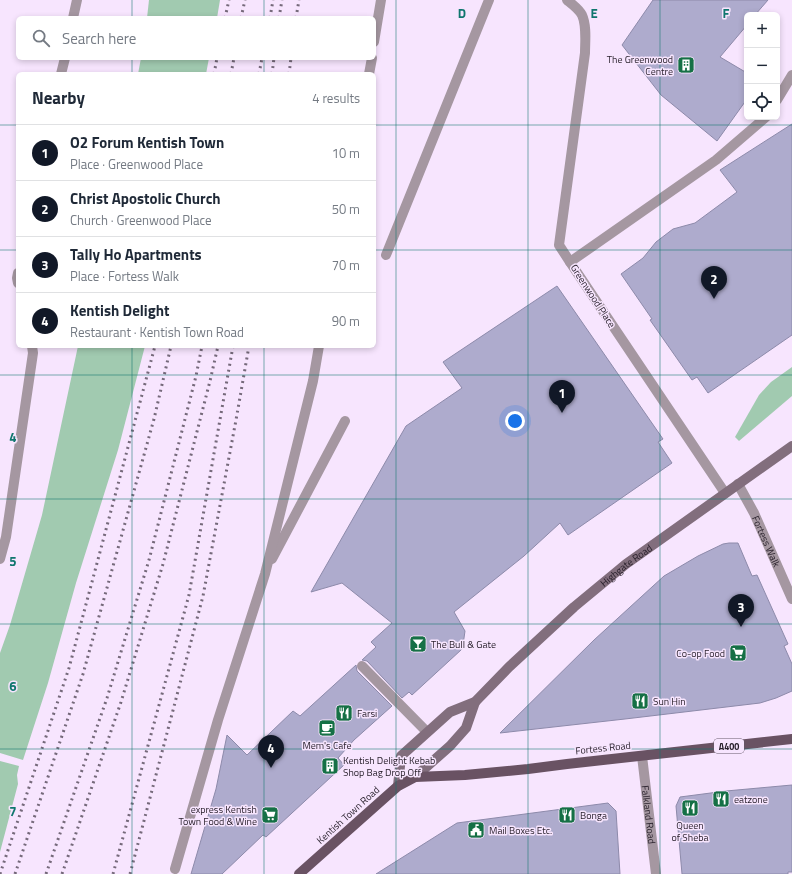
<!DOCTYPE html>
<meta charset="utf-8">
<style>
body{margin:0;font-family:"Titillium Web",sans-serif;background:#f2f2f3;color:#1f2937}
.controls{position:absolute;right:12px;top:12px;display:grid;overflow:hidden;border-radius:6px;box-shadow:0 2px 6px #0003}
.controls button{width:36px;height:36px;display:grid;place-items:center;padding:0;border:0;border-bottom:1px solid #e0e1e3;background:#fff;color:#1f2937;font:20px sans-serif}
.you{position:absolute;left:515px;top:421px;width:14px;height:14px;margin:-10px;border:3px solid #fff;border-radius:50%;background:#1a73e8;box-shadow:0 0 0 6px #1a73e833}
.badge{display:grid;place-items:center;width:26px;height:26px;border-radius:50%;background:#111827;color:#fff;font-size:13px;font-weight:700}
.pin{position:absolute;translate:-50% -33px;filter:drop-shadow(0 1px 2px #0008)}
.pin::after{content:'';position:absolute;top:21px;width:14px;height:12px;background:inherit;clip-path:polygon(0 0,100% 0,50% 100%)}
.list{margin:0;padding:0;list-style:none}
h2{display:flex;justify-content:space-between;align-items:center;height:52px;margin:0;padding:0 16px;font-size:17px}
h2 small{font-size:13px;font-weight:400;color:#747a83}
.list li{display:grid;grid-template-columns:26px 1fr auto;gap:12px;align-items:center;box-sizing:border-box;height:56px;padding:0 16px;border-top:1px solid #e0e1e3}
.list b{display:block;font-size:15px;white-space:nowrap}
.list p{margin:0;font-size:13px;white-space:nowrap;color:#747a83}
.list em{font-size:13px;font-style:normal;color:#747a83}
.icon{flex:none;width:22px;height:22px;fill:none;stroke:currentColor;stroke-width:2;stroke-linecap:round;stroke-linejoin:round}
.map{position:relative;flex:none;width:792px;height:874px;overflow:hidden}
.search{position:absolute;background:#fff;box-shadow:0 2px 6px #0003;left:16px;top:16px;width:360px;height:44px;display:flex;align-items:center;gap:10px;box-sizing:border-box;padding:0 14px;border-radius:6px;color:#747a83;font-size:15px}
.panel{position:absolute;background:#fff;box-shadow:0 2px 6px #0003;left:16px;top:72px;width:360px;height:276px;border-radius:6px}
.map>svg:first-child{display:block}
</style>
<div class="map">
<svg width="792" height="874" viewBox="0 0 792 874">
<rect width="100%" height="100%" fill="#f7e5fe"/>
<!-- green -->
<g fill="#a1cab0">
<path d="M149,0H220L217,18H147Z"/>
<path d="M141,58H209L206,74H138Z"/>
<path d="M78,346H145L118,450L76,583L48,683L23,760L0,753V653L10,625L42,515Z"/>
<path d="M792,367V396L739,441L735,437L759,395L771,382Z"/>
<path d="M0,761L19,766L17,775L18,784L0,852Z"/>
</g>
<!-- building -->
<g fill="#aeabcd" stroke="#8d8aaa">
<path d="M653,0H768L755,15H747V25L720,57L747,73V99L717,141L661,95L622,45Z"/>
<path d="M792,124V335L708,393L697,377L692,380L650,320L652,319L621,274L643,258L656,242L673,229L695,223L737,192L720,170Z"/>
<path d="M557,286L663,439L658,442L672,463L568,535L560,523L524,556L454,612L465,631L463,645L461,650L412,695L409,692L402,698L367,661L362,660L376,647L371,642L392,623L342,583L311,592L406,426L462,388L443,362Z"/>
<path d="M729,543H738L752,576L757,575L788,644L784,646L792,664V691L776,698L760,703L625,719L500,733L594,640L664,576L698,556L723,544Z"/>
<path d="M356,665L357,671L392,706L354,740L338,758L344,765L266,837L263,835L222,874H191L216,789L227,735L247,755L293,711L300,716Z"/>
<path d="M792,785V872H788V874H682L676,806L680,797L726,791Z"/>
<path d="M608,803L616,811L620,874H376L457,823Z"/>
</g>
<g fill="none" stroke-linecap="round" stroke-linejoin="round">
<!-- service -->
<g stroke="#a597a1" stroke-width="10">
<path d="M567,0C572,4 579,9 582,15C587,26 585,42 585,53L559,245L570,262"/>
<path d="M73,18L77,0"/>
<path d="M374,42L381,0"/>
<path d="M61,74L65,58"/>
<path d="M369,74L372,58"/>
<path d="M386,255L489,0"/>
<path d="M18,273L17,278L18,283"/>
<path d="M0,559L6,537L33,353L32,346"/>
<path d="M272,559L345,421"/>
<path d="M362,666L427,732"/>
<path d="M175,869L218,720L265,574L313,381L319,346"/>
</g>
<!-- minor -->
<g stroke="#a597a1" stroke-width="10">
<path d="M777,100L792,75"/>
<path id="s1" d="M738,484L754,513L792,599"/>
<path d="M725,493L570,262L716,160L766,117"/>
<path id="s2" d="M642,756L656,874"/>
</g>
<!-- secondary -->
<g stroke="#826e7d" stroke-width="10">
<path d="M415,777L450,746L466,728L475,702"/>
<path id="s3" d="M398,786L401,756L450,712L475,702L509,667L574,607L626,564L792,446"/>
</g>
<!-- primary -->
<path stroke="#695263" stroke-width="10" d="M299,874L398,786L415,777L465,775L528,769L567,764L792,739"/>
<!-- rail -->
<g stroke="#75697a" stroke-width="3" stroke-dasharray="2 4" stroke-linecap="butt">
<path d="M225,18L229,0"/>
<path d="M241,18L245,0"/>
<path d="M270,18L273,0"/>
<path d="M279,18L282,0"/>
<path d="M296,18L299,0"/>
<path d="M214,74L217,58"/>
<path d="M231,74L234,58"/>
<path d="M259,74L262,58"/>
<path d="M272,74L274,58"/>
<path d="M289,74L291,58"/>
<path d="M0,874L69,668L155,346"/>
<path d="M15,874L83,674L154,419L171,346"/>
<path d="M46,874L107,698L149,560L196,376L202,346"/>
<path d="M62,874L121,702L163,564L210,381L218,346"/>
<path d="M113,874L189,595L233,346"/>
<path d="M130,874L203,596L236,420L249,346"/>
</g>
</g>
<!-- grid -->
<path fill="none" stroke="#0f766e" stroke-width="1" stroke-opacity="0.55" d="M132,0V18M264,0V18M396,0V874M528,0V874M660,0V874M132,58V74M264,58V74M0,125H18M374,125H792M0,250H18M374,250H792M132,346V874M264,346V874M0,375H792M0,499H792M0,624H792M0,749H792"/>
<!-- icons -->
<defs>
<g id="building-square" transform="scale(0.9)"><rect x="-9" y="-9" width="18" height="18" rx="4" fill="#157045" stroke="#f7e5fe"/><path d="M-4-6H4V6H1V3H-1V6H-4ZM-2.5-4.3h1.7v1.8h-1.7ZM.8-4.3h1.7v1.8H.8ZM-2.5-1h1.7V.8h-1.7ZM.8-1h1.7V.8H.8Z" fill="#fff"/></g>
<g id="bar-square" transform="scale(0.9)"><rect x="-9" y="-9" width="18" height="18" rx="4" fill="#157045" stroke="#f7e5fe"/><path d="M-6-5H6L.8 .8V4.5H3.5V6h-7V4.5H-.8V.8Z" fill="#fff"/></g>
<g id="supermarket-square" transform="scale(0.9)"><rect x="-9" y="-9" width="18" height="18" rx="4" fill="#157045" stroke="#f7e5fe"/><path d="M-6-5.5h2.5l.6 2H6L4.5 2H-2.5L-4.4-4H-6ZM-1.5 3.2a1.3 1.3 0 1 0 .1 0ZM3 3.2a1.3 1.3 0 1 0 .1 0Z" fill="#fff"/></g>
<g id="restaurant-square" transform="scale(0.9)"><rect x="-9" y="-9" width="18" height="18" rx="4" fill="#157045" stroke="#f7e5fe"/><path d="M-5-6h1v4h1v-4h1v4h1v-4h1v5L-1.5 .5V6h-2V.5L-5-1ZM5-6V6H3V1.5H1.5Q1.5-4 5-6Z" fill="#fff"/></g>
<g id="cafe-square" transform="scale(0.9)"><rect x="-9" y="-9" width="18" height="18" rx="4" fill="#157045" stroke="#f7e5fe"/><path d="M-5.5-4.5H6V0H3Q3 3.5 0 3.5H-2.5Q-5.5 3.5-5.5 0ZM3-3.2v2h1.7v-2ZM-6 4.5H4V6H-6Z" fill="#fff"/></g>
<g id="civic-square" transform="scale(0.9)"><rect x="-9" y="-9" width="18" height="18" rx="4" fill="#157045" stroke="#f7e5fe"/><path d="M-.6-6.5H3V-4.5H.6V-3L4-1V1h2V6H-6V1h2V-1L-.6-3ZM-1.2 2.5V6h2.4V2.5Z" fill="#fff"/></g>
</defs>
<g fill-rule="evenodd">
<use href="#building-square" x="686" y="65"/>
<use href="#bar-square" x="418" y="644"/>
<use href="#supermarket-square" x="738" y="653"/>
<use href="#restaurant-square" x="640" y="701"/>
<use href="#restaurant-square" x="344" y="713"/>
<use href="#cafe-square" x="327" y="728"/>
<use href="#building-square" x="330" y="766"/>
<use href="#restaurant-square" x="721" y="799"/>
<use href="#restaurant-square" x="690" y="808"/>
<use href="#supermarket-square" x="270" y="815"/>
<use href="#restaurant-square" x="567" y="815"/>
<use href="#civic-square" x="476" y="830"/>
</g>
<g text-anchor="middle" dominant-baseline="central" stroke-width="3" stroke-linejoin="round" paint-order="stroke">
<!-- shield labels -->
<rect fill="#f7e5fe" stroke="#645968" stroke-width="1" x="714" y="739" width="30" height="14" rx="3"/>
<g font-size="9" font-weight="bold" fill="#251d28">
<text x="729" y="746">A400</text>
</g>
<!-- poi labels -->
<g font-size="10" fill="#251d28" stroke="#f7e5fe" text-anchor="start">
<text x="673" y="59" text-anchor="end">The Greenwood<tspan x="673" dy="12">Centre</tspan></text>
<text x="431" y="644">The Bull &amp; Gate</text>
<text x="725" y="653" text-anchor="end">Co-op Food</text>
<text x="653" y="701">Sun Hin</text>
<text x="357" y="713">Farsi</text>
<text x="327" y="745" text-anchor="middle">Mem's Cafe</text>
<text x="343" y="760">Kentish Delight Kebab<tspan x="343" dy="12">Shop Bag Drop Off</tspan></text>
<text x="734" y="799">eatzone</text>
<text x="257" y="809" text-anchor="end">express Kentish<tspan x="257" dy="12">Town Food &amp; Wine</tspan></text>
<text x="580" y="815">Bonga</text>
<text x="690" y="825" text-anchor="middle">Queen<tspan x="690" dy="12">of Sheba</tspan></text>
<text x="489" y="830">Mail Boxes Etc.</text>
</g>
<!-- street labels -->
<g font-size="10" fill="#251d28" stroke="#f7e5fe">
<text transform="translate(593 296) rotate(57)">Greenwood Place</text>
<text stroke="none"><textPath href="#s1" startOffset="64">Fortess Walk</textPath></text>
<text stroke="none"><textPath href="#s3" startOffset="327">Highgate Road</textPath></text>
<text transform="translate(603 748) rotate(-6)">Fortess Road</text>
<text transform="translate(348 815) rotate(-42)">Kentish Town Road</text>
<text stroke="none"><textPath href="#s2" startOffset="59">Falkland Road</textPath></text>
</g>
</g>
<g font-size="13" text-anchor="middle" font-weight="bold" fill="#0f766e" stroke="#f7e5fe" stroke-width="3" stroke-linejoin="round" paint-order="stroke">
<text x="462" y="18">D</text>
<text x="594" y="18">E</text>
<text x="726" y="18">F</text>
<text x="13" y="442">4</text>
<text x="13" y="566">5</text>
<text x="13" y="691">6</text>
<text x="13" y="816">7</text>
</g>
</svg>
<div class="controls">
<button>+</button>
<button>−</button>
<button><svg class="icon" aria-label="locate" viewBox="0 0 24 24"><circle cx="12" cy="12" r="6"/><path d="M12 2v4M12 18v4M2 12h4M18 12h4"/></svg></button>
</div>
<div class="you"></div>
<div class="pin badge" style="left:562px;top:413px">1</div>
<div class="pin badge" style="left:714px;top:299px">2</div>
<div class="pin badge" style="left:741px;top:627px">3</div>
<div class="pin badge" style="left:271px;top:768px">4</div>
<div class="search"><svg class="icon" aria-label="search" viewBox="0 0 24 24"><circle cx="10" cy="10" r="6"/><path d="M15 15l6 6"/></svg>Search here</div>
<section class="panel">
<h2>Nearby<small>4 results</small></h2>
<ul class="list">
<li><span class="badge">1</span><div><b>O2 Forum Kentish Town</b><p>Place · Greenwood Place</p></div><em>10 m</em></li>
<li><span class="badge">2</span><div><b>Christ Apostolic Church</b><p>Church · Greenwood Place</p></div><em>50 m</em></li>
<li><span class="badge">3</span><div><b>Tally Ho Apartments</b><p>Place · Fortess Walk</p></div><em>70 m</em></li>
<li><span class="badge">4</span><div><b>Kentish Delight</b><p>Restaurant · Kentish Town Road</p></div><em>90 m</em></li>
</ul>
</section>
</div>
